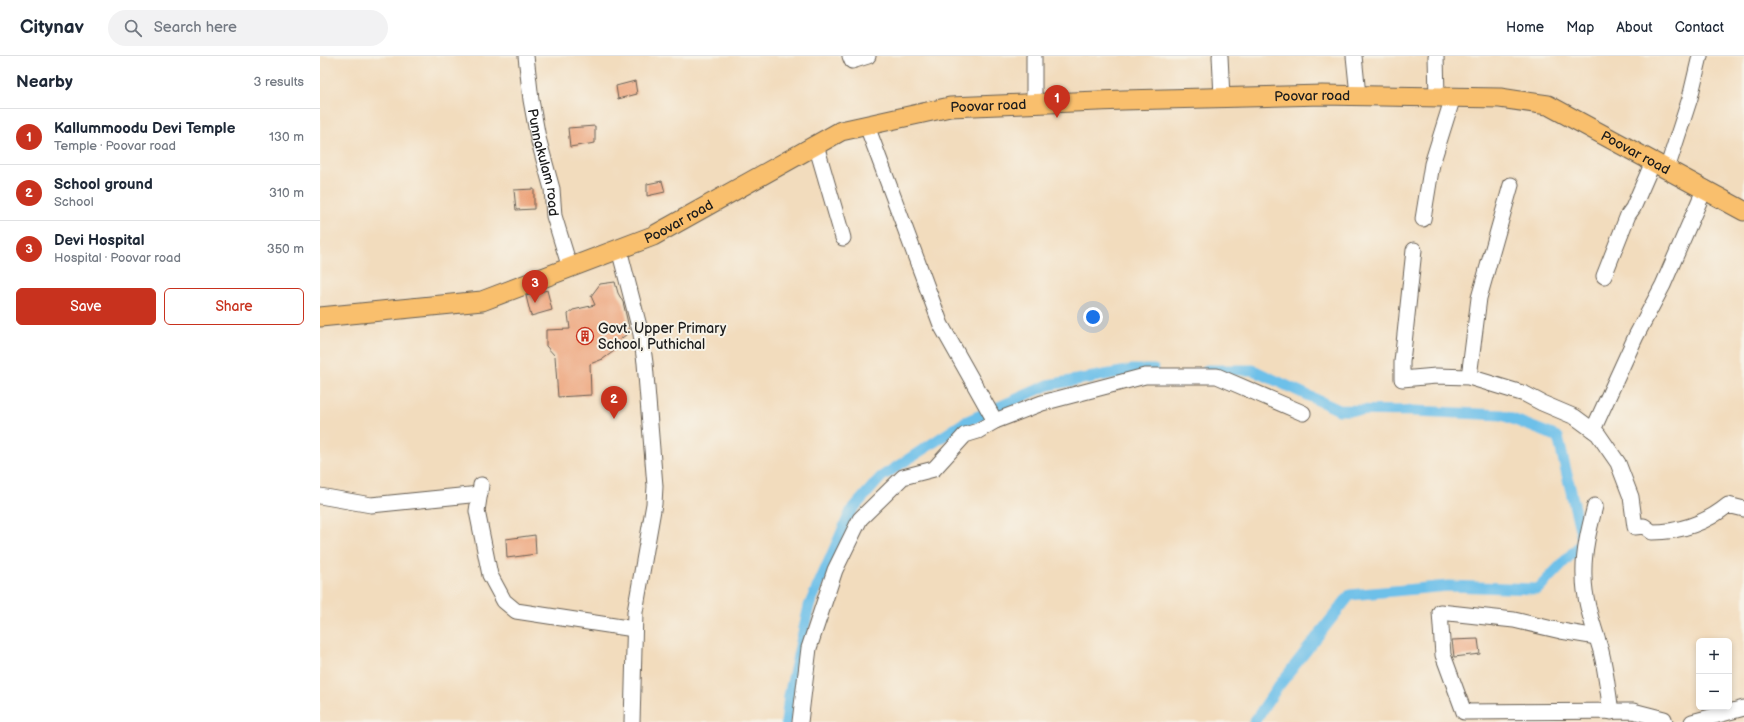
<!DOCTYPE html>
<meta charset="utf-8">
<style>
body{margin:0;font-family:"Balsamiq Sans",sans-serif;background:#f2f2f3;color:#1f2937}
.controls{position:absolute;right:12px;bottom:12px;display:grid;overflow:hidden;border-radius:6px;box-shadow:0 2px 6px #0003}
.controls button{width:36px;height:36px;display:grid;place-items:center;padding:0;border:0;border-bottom:1px solid #e0e1e3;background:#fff;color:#1f2937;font:20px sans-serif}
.you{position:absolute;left:773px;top:261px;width:14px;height:14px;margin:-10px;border:3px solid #fff;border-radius:50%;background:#1a73e8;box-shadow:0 0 0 6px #1a73e833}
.badge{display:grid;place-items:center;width:26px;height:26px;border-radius:50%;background:#c8321e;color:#fff;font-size:13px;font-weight:700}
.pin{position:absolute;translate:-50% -33px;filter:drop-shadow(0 1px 2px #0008)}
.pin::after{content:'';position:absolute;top:21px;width:14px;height:12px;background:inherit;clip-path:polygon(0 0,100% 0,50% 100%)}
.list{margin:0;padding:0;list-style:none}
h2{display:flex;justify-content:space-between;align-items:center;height:52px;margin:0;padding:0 16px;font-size:17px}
h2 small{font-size:13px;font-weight:400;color:#747a83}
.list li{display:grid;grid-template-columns:26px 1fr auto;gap:12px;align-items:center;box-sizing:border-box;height:56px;padding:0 16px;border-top:1px solid #e0e1e3}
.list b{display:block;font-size:15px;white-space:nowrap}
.list p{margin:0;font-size:13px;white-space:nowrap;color:#747a83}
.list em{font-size:13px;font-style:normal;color:#747a83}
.actions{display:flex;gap:8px;padding:12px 16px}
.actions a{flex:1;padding:9px 0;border:1px solid #c8321e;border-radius:6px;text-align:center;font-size:14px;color:#c8321e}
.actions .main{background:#c8321e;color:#fff}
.icon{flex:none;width:22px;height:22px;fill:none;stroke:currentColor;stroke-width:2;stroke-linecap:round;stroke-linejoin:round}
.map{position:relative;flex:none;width:1424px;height:666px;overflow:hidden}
header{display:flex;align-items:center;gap:24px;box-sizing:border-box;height:56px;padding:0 20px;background:#fff;border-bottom:1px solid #e0e1e3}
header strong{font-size:19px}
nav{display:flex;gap:22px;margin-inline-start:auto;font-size:14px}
.search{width:280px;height:36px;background:#f2f2f3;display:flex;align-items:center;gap:10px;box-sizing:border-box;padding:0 14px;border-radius:22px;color:#747a83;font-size:15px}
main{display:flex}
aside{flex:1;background:#fff}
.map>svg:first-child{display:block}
</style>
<header>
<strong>Citynav</strong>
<div class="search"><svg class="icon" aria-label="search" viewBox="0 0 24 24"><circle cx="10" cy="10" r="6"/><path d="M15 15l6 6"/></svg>Search here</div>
<nav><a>Home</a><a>Map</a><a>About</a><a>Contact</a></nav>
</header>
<main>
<aside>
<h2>Nearby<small>3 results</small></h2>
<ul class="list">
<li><span class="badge">1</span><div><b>Kallummoodu Devi Temple</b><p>Temple · Poovar road</p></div><em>130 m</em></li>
<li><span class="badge">2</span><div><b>School ground</b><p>School</p></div><em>310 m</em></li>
<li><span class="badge">3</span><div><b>Devi Hospital</b><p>Hospital · Poovar road</p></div><em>350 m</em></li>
</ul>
<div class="actions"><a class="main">Save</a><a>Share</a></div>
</aside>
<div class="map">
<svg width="1424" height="666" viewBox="0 0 1424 666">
<rect width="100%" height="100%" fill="#f7f3e8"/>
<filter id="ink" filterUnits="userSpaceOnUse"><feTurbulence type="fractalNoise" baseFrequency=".025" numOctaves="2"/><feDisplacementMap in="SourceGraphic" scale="8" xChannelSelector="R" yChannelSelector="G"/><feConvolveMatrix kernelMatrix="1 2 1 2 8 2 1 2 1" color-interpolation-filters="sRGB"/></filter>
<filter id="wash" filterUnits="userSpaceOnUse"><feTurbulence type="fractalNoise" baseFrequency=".012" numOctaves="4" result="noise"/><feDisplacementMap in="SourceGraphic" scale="16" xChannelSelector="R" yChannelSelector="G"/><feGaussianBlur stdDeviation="0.9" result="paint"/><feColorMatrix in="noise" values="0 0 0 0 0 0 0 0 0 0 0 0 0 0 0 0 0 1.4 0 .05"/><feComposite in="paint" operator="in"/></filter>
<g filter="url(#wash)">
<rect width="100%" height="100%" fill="#f2dcbd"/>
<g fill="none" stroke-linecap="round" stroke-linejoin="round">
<!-- canal -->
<g stroke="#6dc0e9" stroke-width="11">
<path d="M887,314H933L1019,354L1094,355L1182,359L1238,381L1263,486L1218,533L1128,530L1030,539L957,632L934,666"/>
<path d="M466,666L469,640L489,550L531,455L561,421L645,366L728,329L813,314H834"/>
</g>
</g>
<g id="blocks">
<!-- building -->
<g fill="#eda278">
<path d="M315,25L317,38L298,43L296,30Z"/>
<path d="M275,70V87L250,91L248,72Z"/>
<path d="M342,125L345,136L327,140V128Z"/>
<path d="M214,133V153L196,154L194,134Z"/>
<path d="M295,226L298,237L303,246L310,276L299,284L297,293L283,303L270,308L271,339L238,341L235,300L226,290V274L250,273L248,258L253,254L275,249L271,240L280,228Z"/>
<path d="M227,234L232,254L211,260L206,240Z"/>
<path d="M215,479L216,498L187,502L186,483Z"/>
<path d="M1158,583L1160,598L1134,601L1132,584Z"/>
</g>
</g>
</g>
<g filter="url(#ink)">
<use href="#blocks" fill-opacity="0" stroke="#675f54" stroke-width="1"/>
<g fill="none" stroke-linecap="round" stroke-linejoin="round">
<!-- minor casing -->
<g stroke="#675f54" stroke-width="17">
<g id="minor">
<path id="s1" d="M206,0L211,44L218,82L232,133L234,160L250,212"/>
<path d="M530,0L532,5L548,0"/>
<path d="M900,0L902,41"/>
<path d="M1034,0L1038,39"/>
<path d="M1116,0L1117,41"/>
<path d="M714,47V0"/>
<path d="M547,70L621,269L675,365"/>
<path d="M496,89L523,182"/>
<path d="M1347,113L1370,42L1380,0"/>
<path d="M1103,163L1112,108L1133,41"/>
<path d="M299,193L321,278L325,307L335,430L334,448L315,556L312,666"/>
<path d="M1094,194L1082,306V323L1116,320L1149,321L1205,338L1222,347L1255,361L1278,378L1298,407L1311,441L1315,471L1324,470L1332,476C1360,476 1386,467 1408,449L1424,453"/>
<path d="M1284,220L1308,159L1313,152L1333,106"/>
<path d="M1149,321L1159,242L1191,129"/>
<path d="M1273,374L1316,280L1343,229L1385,132"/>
<path d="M161,429L157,455L170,519L184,545L196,555L314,573"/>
<path d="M0,440L51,449L160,438"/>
<path d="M1275,450C1269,473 1263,497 1264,520C1264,546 1274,571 1281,595C1286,615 1288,636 1291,656"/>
<path d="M1277,581L1241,575L1194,564L1120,556L1123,599L1144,656L1313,655L1344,663L1345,666"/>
<path d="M480,666L489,592L515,514L540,463L583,421L614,413L645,379L658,375L675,365L722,347L825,320H897L983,357"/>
<path d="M1372,666L1424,652"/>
</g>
</g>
<!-- major casing -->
<g stroke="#675f54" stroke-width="21">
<g id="major">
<path id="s2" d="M0,261L162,245L333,180L521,75L630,51L803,44L1002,39L1180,42L1228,49L1424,155"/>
</g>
</g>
<!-- minor -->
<use href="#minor" stroke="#fff" stroke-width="15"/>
<!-- major -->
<use href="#major" stroke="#f9bf6d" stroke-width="19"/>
</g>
</g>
<!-- icons -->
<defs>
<g id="building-ring" transform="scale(0.9)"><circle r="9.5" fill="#f7f3e8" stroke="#c8321e" stroke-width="1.5"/><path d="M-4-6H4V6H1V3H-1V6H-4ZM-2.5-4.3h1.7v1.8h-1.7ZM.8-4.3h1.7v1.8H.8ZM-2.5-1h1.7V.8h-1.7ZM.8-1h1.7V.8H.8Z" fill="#c8321e"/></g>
</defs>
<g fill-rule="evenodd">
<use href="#building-ring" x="265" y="280"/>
</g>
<g text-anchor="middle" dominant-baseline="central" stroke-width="4" stroke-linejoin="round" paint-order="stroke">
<!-- street labels -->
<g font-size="14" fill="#1c1c1c" stroke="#f7f3e8">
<text stroke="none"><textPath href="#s2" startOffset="1035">Poovar road</textPath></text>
<text stroke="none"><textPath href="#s2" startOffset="711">Poovar road</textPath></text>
<text stroke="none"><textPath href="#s2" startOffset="1371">Poovar road</textPath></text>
<text stroke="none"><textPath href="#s1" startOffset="108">Punnakulam road</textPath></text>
<text stroke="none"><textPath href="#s2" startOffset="375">Poovar road</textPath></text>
</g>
<!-- poi labels -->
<g font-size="14" fill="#1c1c1c" stroke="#f7f3e8" text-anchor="start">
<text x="278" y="272">Govt. Upper Primary<tspan x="278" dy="16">School, Puthichal</tspan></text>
</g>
</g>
</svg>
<div class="controls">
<button>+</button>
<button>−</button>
</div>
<div class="you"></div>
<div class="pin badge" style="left:737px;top:62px">1</div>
<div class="pin badge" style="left:294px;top:363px">2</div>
<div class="pin badge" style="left:215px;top:247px">3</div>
</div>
</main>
